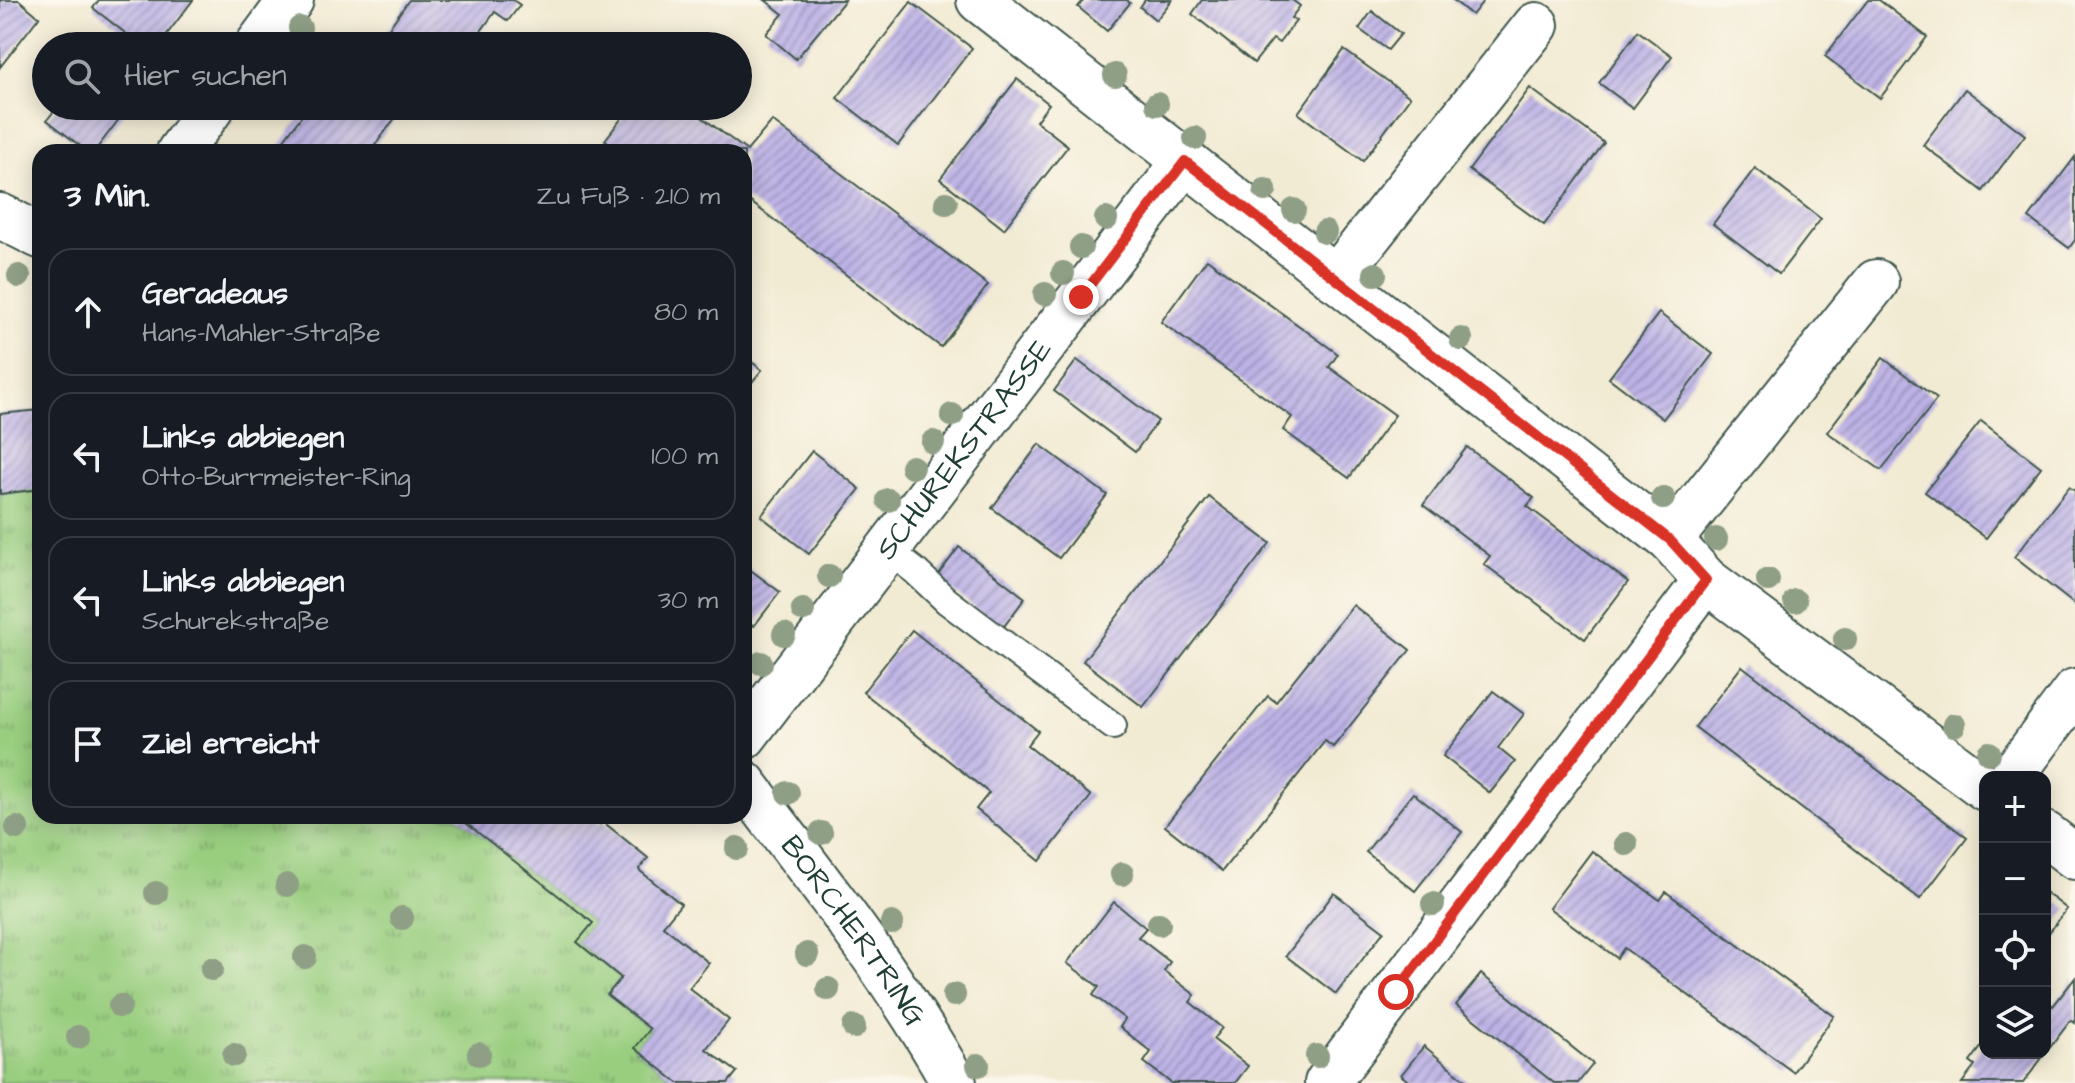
<!DOCTYPE html>
<html lang="de">
<meta charset="utf-8">
<style>
body{margin:0;font-family:"Architects Daughter",sans-serif;background:#242831;color:#f1f3f6}
.controls{position:absolute;right:24px;bottom:24px;display:grid;overflow:hidden;border-radius:16px;box-shadow:0 4px 20px #0003}
.controls button{width:72px;height:72px;display:grid;place-items:center;padding:0;border:0;border-bottom:2px solid #363941;background:#171b24;color:#f1f3f6;font:40px sans-serif}
.stop{position:absolute;width:24px;height:24px;margin:-18px;border:6px solid #d93025;border-radius:50%;background:#fff}
.stop.end{background:#d93025;border-color:#fff;box-shadow:0 2px 8px #0008}
.list{margin:0;padding:0;list-style:none}
h2{display:flex;justify-content:space-between;align-items:center;height:104px;margin:0;padding:0 32px;font-size:34px}
h2 small{font-size:26px;font-weight:400;color:#9ea1a6}
.list li{display:grid;grid-template-columns:52px 1fr auto;gap:24px;align-items:center;box-sizing:border-box;height:128px;margin:0 16px 16px;padding:0 16px;border:2px solid #363941;border-radius:24px}
.list b{display:block;font-size:30px;white-space:nowrap}
.list p{margin:0;font-size:26px;white-space:nowrap;color:#9ea1a6}
.list em{font-size:26px;font-style:normal;color:#9ea1a6}
.icon{flex:none;width:44px;height:44px;fill:none;stroke:currentColor;stroke-width:2;stroke-linecap:round;stroke-linejoin:round}
.map{position:relative;flex:none;width:2075px;height:1083px;overflow:hidden}
.search{position:absolute;background:#171b24;box-shadow:0 4px 20px #0003;left:32px;top:32px;width:720px;height:88px;display:flex;align-items:center;gap:20px;box-sizing:border-box;padding:0 28px;border-radius:44px;color:#9ea1a6;font-size:30px}
.panel{position:absolute;background:#171b24;box-shadow:0 4px 20px #0003;left:32px;top:144px;width:720px;height:680px;border-radius:24px}
.map>svg:first-child{display:block}
</style>
<div class="map">
<svg width="2075" height="1083" viewBox="0 0 2075 1083">
<defs>
<pattern id="park-tufts" width="24" height="20" patternUnits="userSpaceOnUse" patternTransform="scale(2)"><rect width="24" height="20" fill="#99ce7f"/><path d="M3 7l-1-3M5 7V3M7 7l1-3M15 17l-1-3M17 17v-4M19 17l1-3" fill="none" stroke="#7ca869"/></pattern>
<pattern id="building-hatch" width="6" height="6" patternUnits="userSpaceOnUse" patternTransform="scale(2)"><rect width="6" height="6" fill="#bdb2e6"/><path d="M-1 1l2-2M0 6l6-6M5 7l2-2" fill="none" stroke="#9992bb"/></pattern>
</defs>
<rect width="100%" height="100%" fill="#fbf7ec"/>
<filter id="ink" filterUnits="userSpaceOnUse"><feTurbulence type="fractalNoise" baseFrequency=".0125" numOctaves="2"/><feDisplacementMap in="SourceGraphic" scale="16" xChannelSelector="R" yChannelSelector="G"/><feConvolveMatrix kernelMatrix="1 2 1 2 8 2 1 2 1" color-interpolation-filters="sRGB"/></filter>
<filter id="wash" filterUnits="userSpaceOnUse"><feTurbulence type="fractalNoise" baseFrequency=".006" numOctaves="4" result="noise"/><feDisplacementMap in="SourceGraphic" scale="32" xChannelSelector="R" yChannelSelector="G"/><feGaussianBlur stdDeviation="1.8" result="paint"/><feColorMatrix in="noise" values="0 0 0 0 0 0 0 0 0 0 0 0 0 0 0 0 0 1.4 0 .05"/><feComposite in="paint" operator="in"/></filter>
<g filter="url(#wash)">
<rect width="100%" height="100%" fill="#f2ebd4"/>
<!-- park -->
<path fill="url(#park-tufts)" stroke="#5c865a" stroke-width="2" d="M40,489V816H457L593,923L577,942L621,978L608,995L650,1029L635,1048L678,1083H0V494Z"/>
<g id="blocks">
<!-- building -->
<g fill="url(#building-hatch)">
<path d="M0,0H19L39,17L0,67Z"/>
<path d="M99,0H193L158,46H142L93,8Z"/>
<path d="M409,0H513L520,5L508,21L495,12L470,46H376Z"/>
<path d="M765,0H845L796,59L766,34L783,14Z"/>
<path d="M1084,0H1127L1130,3L1107,31L1078,7Z"/>
<path d="M1145,0H1172L1156,20L1140,7Z"/>
<path d="M1202,0H1292L1300,6L1291,18L1296,21L1279,43L1273,39L1254,63L1192,14Z"/>
<path d="M1453,0H1484L1472,15Z"/>
<path d="M1868,0H1879L1927,37L1880,98L1825,56Z"/>
<path d="M911,2L972,48L898,145L837,98Z"/>
<path d="M1372,11L1401,34L1388,50L1359,29Z"/>
<path d="M1638,31L1672,56L1633,108L1599,83Z"/>
<path d="M1344,50L1410,97L1363,161L1298,113Z"/>
<path d="M1017,79L1049,104L1036,121L1068,146L1004,229L940,179Z"/>
<path d="M1530,88L1604,143L1544,225L1469,170Z"/>
<path d="M1965,89L2025,135L1983,191L1923,145Z"/>
<path d="M58,106H129L94,152H88L47,120Z"/>
<path d="M309,106H404L370,152H275Z"/>
<path d="M631,106H687L747,151L772,121L988,285L941,347L744,197V152H620L605,140Z"/>
<path d="M2075,157V240L2069,248L2029,218Z"/>
<path d="M1755,168L1821,219L1779,274L1713,224Z"/>
<path d="M1207,259L1338,354L1329,367L1395,415L1349,478L1283,430L1292,417L1161,322Z"/>
<path d="M1659,313L1713,354L1663,419L1609,378Z"/>
<path d="M744,356L762,370L744,392Z"/>
<path d="M1883,358L1937,399L1881,470L1827,432Z"/>
<path d="M1077,360L1158,421L1135,452L1054,391Z"/>
<path d="M40,410V489L0,494V414Z"/>
<path d="M1981,421L2041,467L1986,538L1925,492Z"/>
<path d="M1039,444L1107,495L1059,558L992,508Z"/>
<path d="M1467,447L1534,498L1527,506L1628,582L1585,639L1484,564L1490,556L1423,505Z"/>
<path d="M812,451L860,489L809,554L761,516Z"/>
<path d="M2069,487L2075,491V605L2014,557Z"/>
<path d="M1209,497L1270,543L1143,707L1083,661Z"/>
<path d="M959,547L1025,598L1002,629L936,578Z"/>
<path d="M744,565L780,592L754,626L744,618Z"/>
<path d="M1353,605L1410,650L1333,747L1325,741L1222,871L1165,826L1268,696L1276,702Z"/>
<path d="M912,630L1038,731L1027,745L1091,796L1040,861L976,809L989,793L863,692Z"/>
<path d="M1742,666L1967,838L1920,899L1695,727Z"/>
<path d="M1493,691L1524,714L1498,748L1515,762L1490,793L1443,756Z"/>
<path d="M1413,793L1462,832L1415,891L1366,852Z"/>
<path d="M457,816H590L600,824L602,821L648,858L639,870L681,904L663,926L709,963L689,988L729,1020L706,1049L737,1072L728,1083H678L635,1048L650,1029L607,995L621,978L577,942L593,923Z"/>
<path d="M1592,851L1660,900L1666,892L1834,1016L1793,1072L1624,948L1617,958L1549,908Z"/>
<path d="M2045,892L2067,909L2045,938Z"/>
<path d="M1334,893L1384,931L1336,994L1286,956Z"/>
<path d="M1114,902L1146,928L1138,937L1170,962L1164,971L1195,995L1190,1002L1222,1028L1213,1039L1248,1066L1235,1083H1171L1144,1062L1151,1052L1120,1027L1125,1019L1093,995L1099,987L1067,963Z"/>
<path d="M1481,974L1593,1064L1578,1083H1554L1456,1005Z"/>
<path d="M2075,978V1023L2071,1020L2023,1083H1962L1975,1066L1970,1062L1985,1042V1053H2045V1000L2053,1006Z"/>
<path d="M1424,1046L1469,1083H1411L1401,1075Z"/>
</g>
</g>
</g>
<g filter="url(#ink)">
<use href="#blocks" fill-opacity="0" stroke="#3f574c" stroke-width="2"/>
<g fill="none" stroke-linecap="round" stroke-linejoin="round">
<!-- lane casing -->
<g stroke="#3f574c" stroke-width="30">
<path id="lane" d="M888,550L915,571L947,601L1113,726"/>
</g>
<!-- street casing -->
<g stroke="#3f574c" stroke-width="48">
<g id="street">
<path d="M979,0L1670,540L1706,580L1985,788"/>
<path d="M257,46L291,0"/>
<path d="M179,152L213,106"/>
<path d="M0,216L40,236"/>
<path d="M1335,279L1536,25"/>
<path d="M1670,540L1876,282"/>
<path id="s1" d="M744,737L1185,161"/>
<path d="M2011,777L2075,691"/>
<path id="s2" d="M744,783C818,880 895,977 954,1083"/>
<path d="M2045,834L2075,857"/>
<path d="M1327,1083L1706,580"/>
</g>
</g>
<!-- lane -->
<use href="#lane" stroke="#fff" stroke-width="26"/>
<!-- street -->
<use href="#street" stroke="#fff" stroke-width="44"/>
</g>
<!-- trees -->
<g fill="#8f9f86">
<circle cx="300" cy="28" r="12"/>
<circle cx="1115" cy="75" r="12"/>
<circle cx="1157" cy="104" r="12"/>
<circle cx="1195" cy="138" r="12"/>
<circle cx="1265" cy="190" r="12"/>
<circle cx="946" cy="203" r="12"/>
<circle cx="1294" cy="210" r="12"/>
<circle cx="1106" cy="219" r="12"/>
<circle cx="1325" cy="232" r="12"/>
<circle cx="1081" cy="247" r="12"/>
<circle cx="1063" cy="273" r="12"/>
<circle cx="1375" cy="274" r="12"/>
<circle cx="19" cy="276" r="12"/>
<circle cx="1045" cy="294" r="12"/>
<circle cx="1461" cy="339" r="12"/>
<circle cx="952" cy="415" r="12"/>
<circle cx="933" cy="442" r="12"/>
<circle cx="912" cy="467" r="12"/>
<circle cx="1663" cy="498" r="12"/>
<circle cx="888" cy="500" r="12"/>
<circle cx="1716" cy="539" r="12"/>
<circle cx="829" cy="576" r="12"/>
<circle cx="1768" cy="580" r="12"/>
<circle cx="1795" cy="601" r="12"/>
<circle cx="803" cy="610" r="12"/>
<circle cx="784" cy="634" r="12"/>
<circle cx="1845" cy="639" r="12"/>
<circle cx="761" cy="663" r="12"/>
<circle cx="1954" cy="725" r="12"/>
<circle cx="1989" cy="753" r="12"/>
<circle cx="788" cy="793" r="12"/>
<circle cx="17" cy="828" r="12"/>
<circle cx="821" cy="833" r="12"/>
<circle cx="1626" cy="844" r="12"/>
<circle cx="737" cy="848" r="12"/>
<circle cx="1122" cy="874" r="12"/>
<circle cx="287" cy="885" r="12"/>
<circle cx="156" cy="893" r="12"/>
<circle cx="1433" cy="904" r="12"/>
<circle cx="402" cy="918" r="12"/>
<circle cx="892" cy="923" r="12"/>
<circle cx="1159" cy="924" r="12"/>
<circle cx="807" cy="954" r="12"/>
<circle cx="305" cy="957" r="12"/>
<circle cx="212" cy="969" r="12"/>
<circle cx="828" cy="989" r="12"/>
<circle cx="954" cy="995" r="12"/>
<circle cx="120" cy="1006" r="12"/>
<circle cx="854" cy="1027" r="12"/>
<circle cx="78" cy="1037" r="12"/>
<circle cx="479" cy="1054" r="12"/>
<circle cx="234" cy="1055" r="12"/>
<circle cx="1317" cy="1056" r="12"/>
<circle cx="978" cy="1065" r="12"/>
</g>
</g>
<g fill="none" stroke-linecap="round" stroke-linejoin="round" filter="url(#ink)">
<!-- route -->
<path stroke="#d93025" stroke-width="10" d="M1081,297L1185,161L1670,540L1706,580L1396,992"/>
</g>
<g text-anchor="middle" dominant-baseline="central" stroke-width="8" stroke-linejoin="round" paint-order="stroke">
<!-- street labels -->
<g font-size="30" fill="#1f3d34" stroke="#fbf7ec">
<text stroke="none"><textPath href="#s1" startOffset="362">SCHUREKSTRASSE</textPath></text>
<text stroke="none"><textPath href="#s2" startOffset="184">BORCHERTRING</textPath></text>
</g>
</g>
</svg>
<div class="controls">
<button>+</button>
<button>−</button>
<button><svg class="icon" aria-label="locate" viewBox="0 0 24 24"><circle cx="12" cy="12" r="6"/><path d="M12 2v4M12 18v4M2 12h4M18 12h4"/></svg></button>
<button><svg class="icon" aria-label="layers" viewBox="0 0 24 24"><path d="M12 4l9 5-9 5-9-5zM3 14l9 5 9-5"/></svg></button>
</div>
<div class="stop" style="left:1396px;top:992px"></div>
<div class="stop end" style="left:1081px;top:297px"></div>
<div class="search"><svg class="icon" aria-label="search" viewBox="0 0 24 24"><circle cx="10" cy="10" r="6"/><path d="M15 15l6 6"/></svg>Hier suchen</div>
<section class="panel">
<h2>3 Min.<small>Zu Fuß · 210 m</small></h2>
<ul class="list">
<li><svg class="icon" aria-label="ahead" viewBox="0 0 24 24"><path d="M12 20V5M6 11l6-6 6 6"/></svg><div><b>Geradeaus</b><p>Hans-Mahler-Straße</p></div><em>80 m</em></li>
<li><svg class="icon" aria-label="left" viewBox="0 0 24 24"><path d="M17 20v-9H6M10 6l-5 5 5 5"/></svg><div><b>Links abbiegen</b><p>Otto-Burrmeister-Ring</p></div><em>100 m</em></li>
<li><svg class="icon" aria-label="left" viewBox="0 0 24 24"><path d="M17 20v-9H6M10 6l-5 5 5 5"/></svg><div><b>Links abbiegen</b><p>Schurekstraße</p></div><em>30 m</em></li>
<li><svg class="icon" aria-label="arrive" viewBox="0 0 24 24"><path d="M6 21V4h12l-3 4 3 4H6"/></svg><div><b>Ziel erreicht</b></div></li>
</ul>
</section>
</div>
